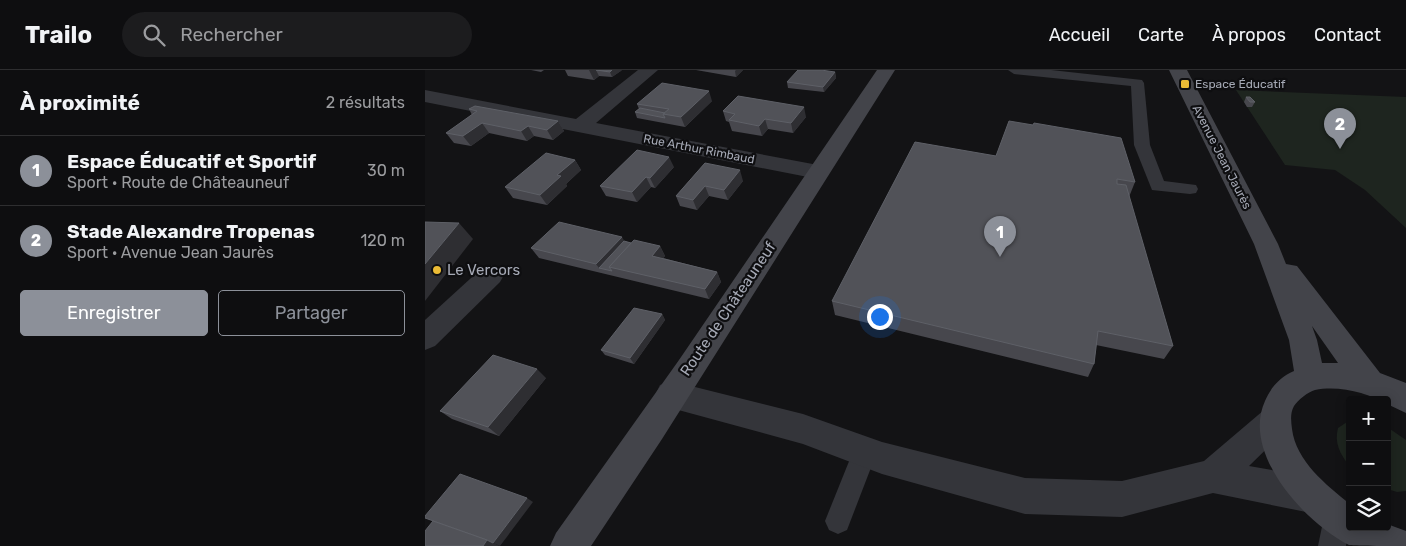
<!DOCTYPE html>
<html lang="fr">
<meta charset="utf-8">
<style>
body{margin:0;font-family:Rubik,sans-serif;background:#1c1c1e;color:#f1f3f6}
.controls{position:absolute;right:15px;bottom:15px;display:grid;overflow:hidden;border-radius:5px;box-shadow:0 2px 12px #0003}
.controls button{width:45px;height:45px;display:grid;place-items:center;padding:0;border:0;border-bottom:1px solid #2e2e30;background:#0e0e10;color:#f1f3f6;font:25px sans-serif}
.you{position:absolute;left:454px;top:246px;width:18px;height:18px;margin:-12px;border:4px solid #fff;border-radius:50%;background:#1a73e8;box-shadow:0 0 0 8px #1a73e833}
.badge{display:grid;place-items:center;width:32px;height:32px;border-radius:50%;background:#8c9099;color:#fff;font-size:16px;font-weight:700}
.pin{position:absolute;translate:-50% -41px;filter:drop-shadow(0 1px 2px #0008)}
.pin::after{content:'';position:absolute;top:26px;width:18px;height:15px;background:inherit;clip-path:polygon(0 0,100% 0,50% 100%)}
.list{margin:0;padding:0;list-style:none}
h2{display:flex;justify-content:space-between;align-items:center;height:65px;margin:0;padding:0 20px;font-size:21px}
h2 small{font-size:16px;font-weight:400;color:#9b9c9f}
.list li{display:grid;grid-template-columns:32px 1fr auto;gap:15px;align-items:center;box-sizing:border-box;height:70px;padding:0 20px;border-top:1px solid #2e2e30}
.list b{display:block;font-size:19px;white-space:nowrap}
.list p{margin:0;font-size:16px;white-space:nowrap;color:#9b9c9f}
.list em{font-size:16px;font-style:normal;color:#9b9c9f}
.actions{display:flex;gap:10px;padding:15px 20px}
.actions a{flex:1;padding:11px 0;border:1px solid #8c9099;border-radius:5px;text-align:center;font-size:18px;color:#8c9099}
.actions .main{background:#8c9099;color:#fff}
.icon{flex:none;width:28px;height:28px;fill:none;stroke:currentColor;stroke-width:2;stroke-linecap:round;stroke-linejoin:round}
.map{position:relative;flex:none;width:981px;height:476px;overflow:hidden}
header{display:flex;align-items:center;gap:30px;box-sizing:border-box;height:70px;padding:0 25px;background:#0e0e10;border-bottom:1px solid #2e2e30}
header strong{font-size:24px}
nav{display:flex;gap:28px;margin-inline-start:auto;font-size:18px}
.search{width:350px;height:45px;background:#1c1c1e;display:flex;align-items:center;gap:12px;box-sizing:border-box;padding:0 18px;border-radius:28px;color:#9b9c9f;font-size:19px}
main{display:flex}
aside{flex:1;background:#0e0e10}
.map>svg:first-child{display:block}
</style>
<header>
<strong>Trailo</strong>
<div class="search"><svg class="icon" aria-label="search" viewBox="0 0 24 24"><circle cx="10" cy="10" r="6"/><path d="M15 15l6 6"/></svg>Rechercher</div>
<nav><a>Accueil</a><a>Carte</a><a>À propos</a><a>Contact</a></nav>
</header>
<main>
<aside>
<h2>À proximité<small>2 résultats</small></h2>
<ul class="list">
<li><span class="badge">1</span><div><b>Espace Éducatif et Sportif</b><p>Sport · Route de Châteauneuf</p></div><em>30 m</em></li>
<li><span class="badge">2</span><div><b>Stade Alexandre Tropenas</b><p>Sport · Avenue Jean Jaurès</p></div><em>120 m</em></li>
</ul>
<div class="actions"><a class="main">Enregistrer</a><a>Partager</a></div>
</aside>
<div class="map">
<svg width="981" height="476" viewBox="0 0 981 476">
<rect width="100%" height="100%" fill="#131315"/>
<!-- green -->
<g fill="#1e251f">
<path d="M811,20L981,27V158L940,120L910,100L860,95Z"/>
<path d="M925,350V397C915,384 909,373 913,358Z"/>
<path d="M962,357L981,370V421L972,422L962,419Z"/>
</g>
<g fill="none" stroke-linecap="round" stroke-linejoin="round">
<!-- service -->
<g fill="#34353a" fill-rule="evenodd">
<path d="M583,0H626L717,10L719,13L725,75L739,111L771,115L773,119L771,123L765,124L727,120L709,75L706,16L589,4Z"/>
<path d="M440,371L449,374L452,382L422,460L413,464L404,460L400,451L431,374Z"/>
<path d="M912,434L921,438L925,449L921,476H893L899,447L903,438Z"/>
</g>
<!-- minor -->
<g fill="#34353a" fill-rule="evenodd">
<path d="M213,0H233L171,53L393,95L401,97L404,102L401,107L393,109L0,32V20L151,49Z"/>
<path d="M66,195L75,198L79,205L75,212L10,276L0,280V250L57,198Z"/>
<path d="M246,311L378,344L457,372L600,408L697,411L779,391L839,340L850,335L861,340L866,350L861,360L824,396L886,407L898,413L904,425L898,437L886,443L788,423L697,447L600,444L457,404L378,374L235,335L230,325L235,315Z"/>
</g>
<!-- secondary -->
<g fill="#43444a" fill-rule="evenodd">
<path d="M452,0H470L237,369L166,476H125L131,463L254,290Z"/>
<path d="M744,0H762L853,174L861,194L872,196L955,303L981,313V343L962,334V330C952,330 946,326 936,323C922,319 905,317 890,320C883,322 873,330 869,336C865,343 866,351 867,359C871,391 901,415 925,434V457H962V454L981,461V476C970,476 932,476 924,475C880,453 816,383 840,331C846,317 855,307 869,301L864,270L829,174ZM887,256L913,293H897L892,270Z"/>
</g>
</g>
<!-- wall -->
<g fill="#47474d">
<path d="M106,0H119L116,2Z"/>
<path d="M140,0H197L187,7L174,6L169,10L143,6Z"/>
<path d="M271,0H318L311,7Z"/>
<path d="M410,2L411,8L399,22L363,18L362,12Z"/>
<path d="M821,27L830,32L827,37H822L819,32Z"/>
<path d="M287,31L260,57L212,48L210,42L214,39L212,34Z"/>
<path d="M44,39L133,51L139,61L128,70L109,66L102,71L64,63L46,76L29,73L21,63L47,45Z"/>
<path d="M298,41L381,47L368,63L343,59L337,66L307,61L304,52L301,51Z"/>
<path d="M571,86L710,112L704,127L748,276L739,289L671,275L669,294L663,307L410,245L407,231Z"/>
<path d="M150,90L156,100L141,114L142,116L122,135L88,128L80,117Z"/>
<path d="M280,93L318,111L303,130L284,126L272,140L255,136L251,126Z"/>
<path d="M249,97L230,118L226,117L212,132L181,126L175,116Z"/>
<path d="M199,171L206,173L235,176L240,186L238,188L292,202L296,212L284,229L114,188L106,178Z"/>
<path d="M237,244L240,250L209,294L180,285L176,280Z"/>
<path d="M121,308L74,366L27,349L15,341Z"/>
</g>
<!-- shaded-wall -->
<g fill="#2e2e32">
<path d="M164,0H181H171L174,6L169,10Z"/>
<path d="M187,0H196V1L187,7L185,2Z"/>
<path d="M311,0H318L311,7L310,1Z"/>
<path d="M410,2L411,8L399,22L398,17Z"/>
<path d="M284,21L287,31L260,57L256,47Z"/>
<path d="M379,37L381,47L368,63L366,53Z"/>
<path d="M340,49L343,59L337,66L334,56Z"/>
<path d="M133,51L139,61L128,70L122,60Z"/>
<path d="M57,53L64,63L46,76L38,66Z"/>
<path d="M103,56L109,66L102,71L96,61Z"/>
<path d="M244,87L249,97L230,118L225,108Z"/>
<path d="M150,90L156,100L141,114L142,116L122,135L115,125L132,105Z"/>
<path d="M315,100L318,111L303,130L299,120Z"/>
<path d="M221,107L226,117L212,132L207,122Z"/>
<path d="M280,116L284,126L272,140L268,130Z"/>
<path d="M34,153L48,169L0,231V194Z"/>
<path d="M197,167L203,177L174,198L171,194Z"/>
<path d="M235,176L240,186L232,196L227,186Z"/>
<path d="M292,202L296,212L284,229L280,219Z"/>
<path d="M237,244L240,250L209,294L205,288Z"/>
<path d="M112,299L121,308L74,366L63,357Z"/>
<path d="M102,428L108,432L75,476L68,473Z"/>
<path d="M62,470L75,476H58Z"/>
</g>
<!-- building -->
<g fill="#515258" stroke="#5e6067">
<path d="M171,0H187L185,2Z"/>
<path d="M373,0H396L410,2L398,17L362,12Z"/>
<path d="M237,13L284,21L256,47L238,44L244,39L212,34Z"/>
<path d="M313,26L379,37L366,53L340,49L334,56L304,50L310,44L298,41Z"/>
<path d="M821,27H825L830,32H825Z"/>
<path d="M50,36L133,51L122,60L103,56L96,61L57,53L38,66L21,63L52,41L44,39Z"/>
<path d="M215,38L240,43L238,44L240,48L210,42Z"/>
<path d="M584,51L608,55L609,53L696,68L710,112L692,109V114L701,115L748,276L673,261L669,294L407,231L490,72L571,86Z"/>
<path d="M212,80L244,87L225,108L221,107L207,122L175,116Z"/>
<path d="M121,83L150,90L132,105L136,106L115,125L80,117Z"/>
<path d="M280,93L315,100L299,120L280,116L268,130L251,126Z"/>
<path d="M0,152L34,153L0,194Z"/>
<path d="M134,152L197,167L171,194L106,178Z"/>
<path d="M209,170L235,176L227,186L292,202L280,219L184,197Z"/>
<path d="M199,171L206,173L184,197L187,201L174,198Z"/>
<path d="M209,238L237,244L205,288L176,280Z"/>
<path d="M68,285L112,299L63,357L15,341Z"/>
<path d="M35,404L102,428L68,473L62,470L0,448V446Z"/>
<path d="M8,451L62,470L58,476H0V461Z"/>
</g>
<!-- markers -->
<g fill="#ebbb35" stroke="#0e0e10" stroke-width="2">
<rect x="755" y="9" width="10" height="10" rx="2.5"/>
<circle cx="12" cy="200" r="5"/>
</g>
<g text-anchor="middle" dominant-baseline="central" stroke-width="4.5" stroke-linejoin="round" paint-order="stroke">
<!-- far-poi labels -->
<g font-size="12" fill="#a5a9b5" stroke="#0e0e10" text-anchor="start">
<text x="770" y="14">Espace Éducatif</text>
</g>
<!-- far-street labels -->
<g font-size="12" fill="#a5a9b5" stroke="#0e0e10">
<text transform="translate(274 79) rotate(11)">Rue Arthur Rimbaud</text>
<text transform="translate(797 87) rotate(63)">Avenue Jean Jaurès</text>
</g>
<!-- poi labels -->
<g font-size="15" fill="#a5a9b5" stroke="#0e0e10" text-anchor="start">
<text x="22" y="200">Le Vercors</text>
</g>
<!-- street labels -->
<g font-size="15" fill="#a5a9b5" stroke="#0e0e10">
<text transform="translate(303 239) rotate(-56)">Route de Châteauneuf</text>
</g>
</g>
</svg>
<div class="controls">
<button>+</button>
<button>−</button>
<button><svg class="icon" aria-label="layers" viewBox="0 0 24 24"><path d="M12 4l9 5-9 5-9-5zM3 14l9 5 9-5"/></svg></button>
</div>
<div class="you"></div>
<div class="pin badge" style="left:575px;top:187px">1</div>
<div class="pin badge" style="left:915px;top:79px">2</div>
</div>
</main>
